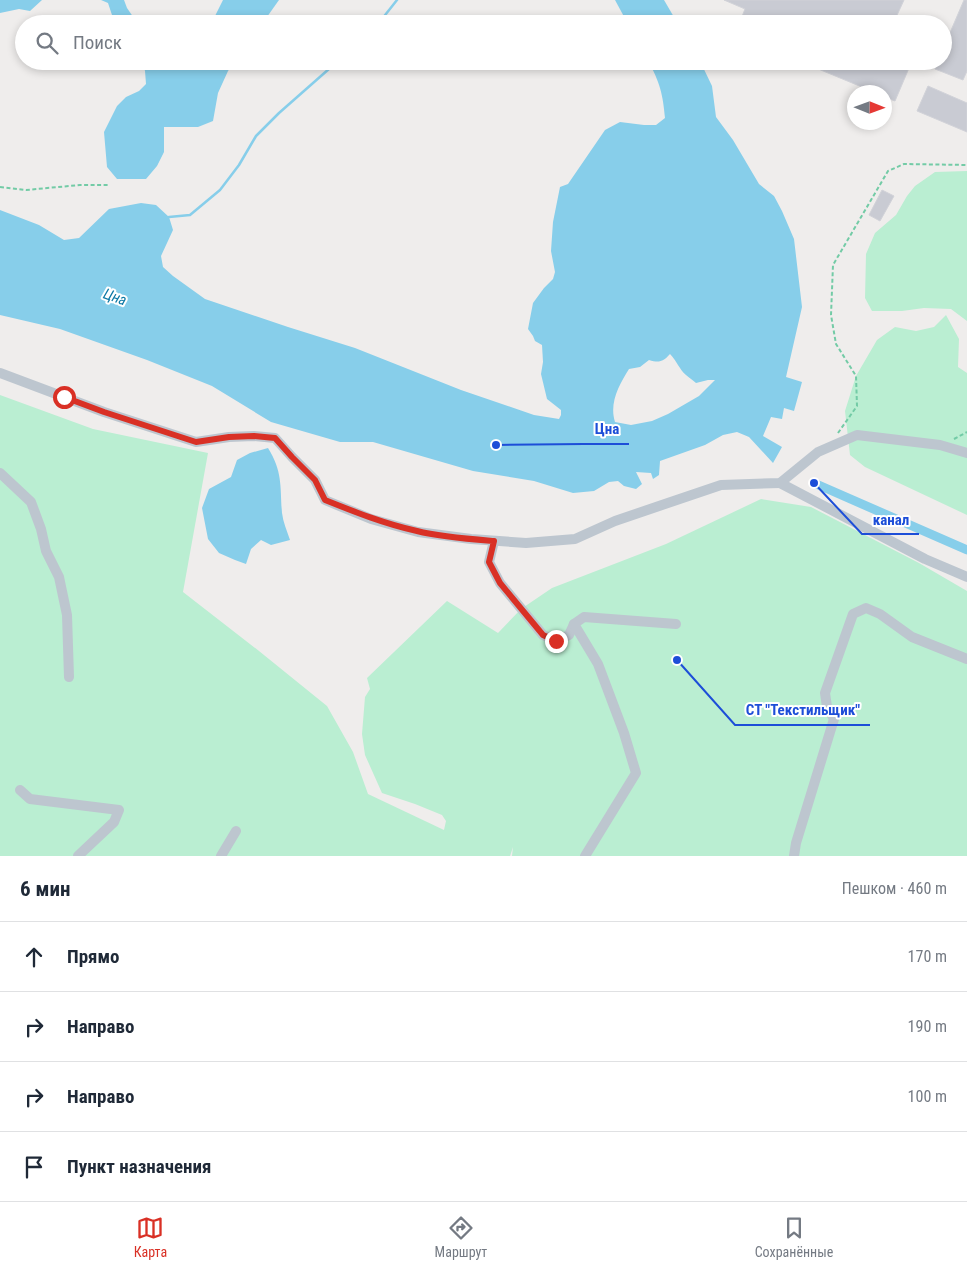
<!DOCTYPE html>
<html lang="ru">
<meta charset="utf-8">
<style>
body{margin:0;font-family:"Roboto Condensed",sans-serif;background:#f2f2f3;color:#1f2937}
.compass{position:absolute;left:847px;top:85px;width:45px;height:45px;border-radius:50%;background:#fff;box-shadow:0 2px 8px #0003;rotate:91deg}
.stop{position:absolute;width:15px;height:15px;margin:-11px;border:4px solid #d93025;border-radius:50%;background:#fff}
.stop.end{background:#d93025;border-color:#fff;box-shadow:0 1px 5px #0008}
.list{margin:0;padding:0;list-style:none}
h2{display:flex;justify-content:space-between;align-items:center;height:65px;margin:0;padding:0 20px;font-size:21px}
h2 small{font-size:16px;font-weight:400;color:#747a83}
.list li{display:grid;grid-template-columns:32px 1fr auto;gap:15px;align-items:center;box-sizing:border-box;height:70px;padding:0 20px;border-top:1px solid #e0e1e3}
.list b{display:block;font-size:19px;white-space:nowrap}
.list em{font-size:16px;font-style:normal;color:#747a83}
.icon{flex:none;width:28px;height:28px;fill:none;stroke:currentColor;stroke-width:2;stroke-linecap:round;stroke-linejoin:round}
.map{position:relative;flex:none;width:967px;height:856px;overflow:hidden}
.search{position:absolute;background:#fff;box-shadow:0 2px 8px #0003;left:15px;right:15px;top:15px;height:55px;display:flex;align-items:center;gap:12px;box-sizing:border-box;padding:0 18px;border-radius:28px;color:#747a83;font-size:19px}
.sheet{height:345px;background:#fff}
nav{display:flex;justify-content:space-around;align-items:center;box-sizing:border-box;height:70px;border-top:1px solid #e0e1e3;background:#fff;font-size:14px;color:#747a83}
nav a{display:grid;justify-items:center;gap:2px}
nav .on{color:#d93025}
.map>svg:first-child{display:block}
</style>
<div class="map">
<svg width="967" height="856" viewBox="0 0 967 856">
<rect width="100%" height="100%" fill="#efedec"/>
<!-- green -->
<g fill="#baeed2">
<path d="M967,171V321L951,309L924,308L902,311H872L865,298L866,254L875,233L896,215L907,196L915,186L935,172Z"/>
<path d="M946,315L959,339L958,367L967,373V515L865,467L850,455L845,411L856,376L877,340L895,327L916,331L934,327Z"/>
<path d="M0,395L93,429L208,453L183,592L259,651L327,706L353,752L368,794L444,830L446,821L442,815L415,804L382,793L365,755L362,734L365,697L370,689L367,678L447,601L498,633L521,609L552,588L666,544L761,499L811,507L919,563L967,591V856H512L513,847L510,856H0Z"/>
</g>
<!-- water -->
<g fill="#87ceea" fill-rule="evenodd">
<path d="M0,0H42L30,11L19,9L0,13Z"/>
<path d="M101,0H124L127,8L138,24H115L108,3Z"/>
<path d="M223,0H279L262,24H211Z"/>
<path d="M615,0H664L678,24H628Z"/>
<path d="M142,61H235L228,71L218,93L213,121L198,127H164V152L157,166L146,179H117L107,167L104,132L117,106L126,97L139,91L146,84L145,71Z"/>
<path d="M648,61H700L712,86L716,117L733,140L759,184L774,196L782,211L794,239L802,307L786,377L802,382L794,411L784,408L782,419L771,417L763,436L782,447L773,463L749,437L737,432L723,435L705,445L660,461L659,475L653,479L651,473L636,472L642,484L636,489L624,486L618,481L609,482L594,491L573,493L534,481L473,471L373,442H340L271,422L212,386L147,360L60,329L0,315V210L39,225L64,240L79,238L109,209L141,203L156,205L169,217L173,230L161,256L163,267L173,276L205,299L288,327L355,348L461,390L534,415L559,419L561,415V410L547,399L541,374L543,362L542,345L535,341L533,336L528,329L533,303L544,288L553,279L555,272L551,251L553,222L560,187L568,184L605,130L620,122L644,125H656L665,118C663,95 660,82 648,61ZM670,354C677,361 679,369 686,375C689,378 693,380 696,383L708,380H715L699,396L668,414L652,421L631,425L615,422C609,403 619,385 629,369L640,367L649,360C659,363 663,362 670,354Z"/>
<path d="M268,448C283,472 280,487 282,513C283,522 287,531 290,540L271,545L261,540L251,549L246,564L235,560L219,553L208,539L202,508L209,489L231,477L237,460L250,453Z"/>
</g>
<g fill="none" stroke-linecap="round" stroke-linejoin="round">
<!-- stream -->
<g stroke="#87ceea" stroke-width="2.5">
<path d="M378,24L397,0"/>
<path d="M169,217L190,215L220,190L239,165L256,136L279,113L338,61"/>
</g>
<!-- canal -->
<path stroke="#87ceea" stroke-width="9" d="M814,483L967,550"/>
</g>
<!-- building -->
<g fill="#c9cbd3" stroke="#d1d2d8">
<path d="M724,0H904L893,24H739L745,9Z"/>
<path d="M964,0H967V71L963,80L935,69L938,61H943V49Z"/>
<path d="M799,61H912L895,101L884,97V92H874Z"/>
<path d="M928,86L967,103V132L917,111Z"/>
<path d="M882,190L894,196L880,221L869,215Z"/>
</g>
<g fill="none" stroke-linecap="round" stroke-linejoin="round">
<!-- path -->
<g stroke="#73cba6" stroke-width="2" stroke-dasharray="4 2.5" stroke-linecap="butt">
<path d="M0,187L26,190L80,185H109"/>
<path d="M838,433L857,406L856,376L836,344L831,315L833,265L888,171L904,164L967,165"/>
<path d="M954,439L967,432"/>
</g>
<!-- minor -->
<g stroke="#bdc6cf" stroke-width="10">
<path d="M0,373L104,412L196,442L229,437L254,436L275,438L292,457L315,480L325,500L371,519L418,532L471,539L526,543L575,539L615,521L659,506L721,485L780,483L818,452L857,435L940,445L967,453"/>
<path d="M0,473L31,502L41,529L46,551L59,577L67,615L69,677"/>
<path d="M780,483L925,559L967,577"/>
<path d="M494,541L489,562L500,583L543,635L556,641L569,635L574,624"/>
<path d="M20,790L30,799L119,810L114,822L78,856"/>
<path d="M221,856L236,831"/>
<path d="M585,856L636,773L624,733L598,664L574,624L584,617L676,624"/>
<path d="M794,856L796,843L834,719L827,707L825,693L853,614L866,608L880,614L912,637L967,659"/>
</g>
</g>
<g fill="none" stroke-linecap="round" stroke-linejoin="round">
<!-- route -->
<path stroke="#d93025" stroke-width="6" d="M64,397L104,412L196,442L229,437L254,436L275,438L292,457L315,480L325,500C355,512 385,524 417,531C441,537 469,539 494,541L489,562L500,583L543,635L556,641"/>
</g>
<g text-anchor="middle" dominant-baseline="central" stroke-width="4" stroke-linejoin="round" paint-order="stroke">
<!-- water labels -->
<g font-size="15" font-style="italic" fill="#0d79a5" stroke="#fff">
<text transform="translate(115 297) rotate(20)">Цна</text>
</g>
</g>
<!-- callouts -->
<path fill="none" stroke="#1d4ed8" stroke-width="2" d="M496 445L584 444H629M814 483L862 534H919M677 660L735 725H870"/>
<g fill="#1d4ed8" stroke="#fff" stroke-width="2">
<circle cx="496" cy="445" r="5"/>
<circle cx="814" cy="483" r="5"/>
<circle cx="677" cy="660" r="5"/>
</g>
<g font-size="15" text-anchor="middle" font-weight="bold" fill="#1d4ed8" stroke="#fff" stroke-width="4" stroke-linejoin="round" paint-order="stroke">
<text x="607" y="434">Цна</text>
<text x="891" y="525">канал</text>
<text x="803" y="715">СТ "Текстильщик"</text>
</g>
</svg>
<svg class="compass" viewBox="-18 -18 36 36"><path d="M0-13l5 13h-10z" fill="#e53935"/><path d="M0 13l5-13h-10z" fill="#747a83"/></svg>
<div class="stop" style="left:64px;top:397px"></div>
<div class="stop end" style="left:556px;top:641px"></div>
<div class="search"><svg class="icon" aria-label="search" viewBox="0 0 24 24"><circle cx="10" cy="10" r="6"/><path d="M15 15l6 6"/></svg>Поиск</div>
</div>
<section class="sheet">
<h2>6 мин<small>Пешком · 460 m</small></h2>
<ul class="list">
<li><svg class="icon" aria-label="ahead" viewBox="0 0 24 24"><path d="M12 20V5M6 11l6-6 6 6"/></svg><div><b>Прямо</b></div><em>170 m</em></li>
<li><svg class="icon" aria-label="right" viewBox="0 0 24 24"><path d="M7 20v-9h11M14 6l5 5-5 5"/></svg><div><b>Направо</b></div><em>190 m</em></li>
<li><svg class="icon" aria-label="right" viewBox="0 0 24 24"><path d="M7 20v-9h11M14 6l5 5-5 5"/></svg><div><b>Направо</b></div><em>100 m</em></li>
<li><svg class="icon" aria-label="arrive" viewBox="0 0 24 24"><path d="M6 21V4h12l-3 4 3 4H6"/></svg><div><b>Пункт назначения</b></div></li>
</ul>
</section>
<nav>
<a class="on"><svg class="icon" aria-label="map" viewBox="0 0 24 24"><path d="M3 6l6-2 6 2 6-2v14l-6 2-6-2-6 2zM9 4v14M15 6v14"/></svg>Карта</a>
<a><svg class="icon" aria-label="directions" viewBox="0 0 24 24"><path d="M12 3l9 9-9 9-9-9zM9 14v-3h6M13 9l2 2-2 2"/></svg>Маршрут</a>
<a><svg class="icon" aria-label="saved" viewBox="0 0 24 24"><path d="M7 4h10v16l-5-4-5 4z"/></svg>Сохранённые</a>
</nav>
